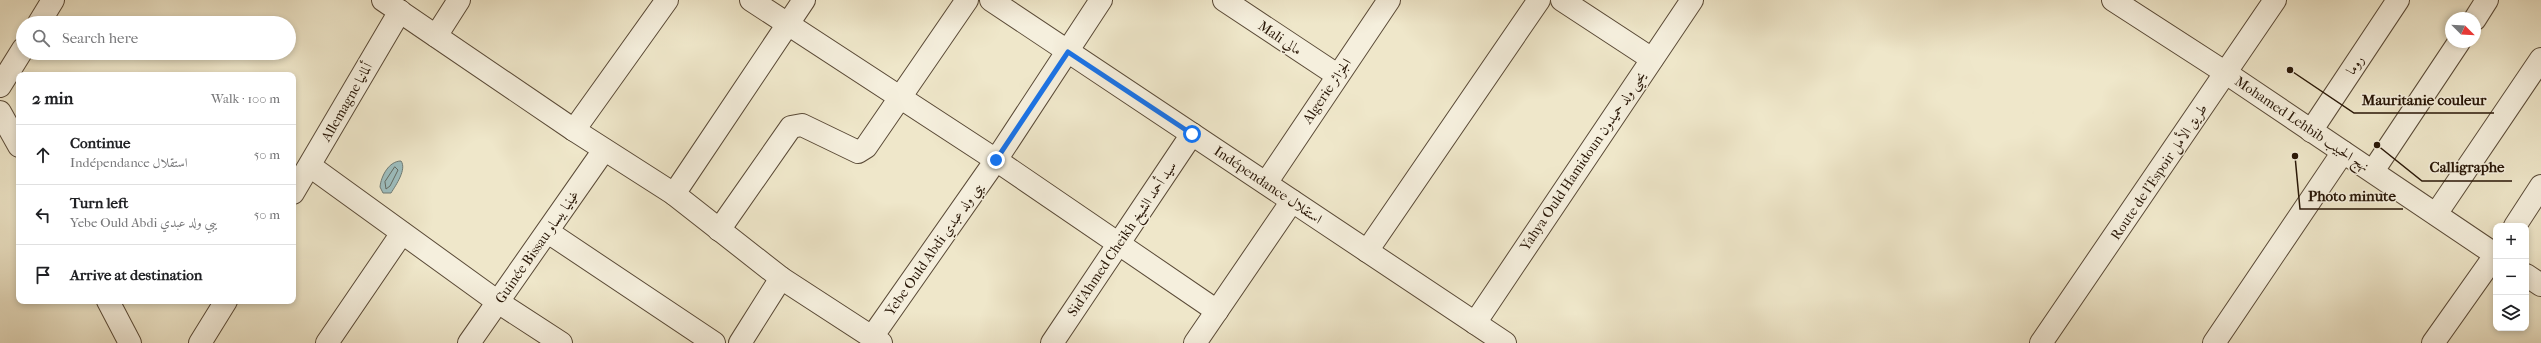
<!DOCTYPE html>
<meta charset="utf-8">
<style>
body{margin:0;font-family:"IM FELL French Canon",Amiri,serif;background:#f6f6f6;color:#202124}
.controls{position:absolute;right:12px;bottom:12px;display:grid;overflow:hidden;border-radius:8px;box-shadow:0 2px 6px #0003}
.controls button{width:36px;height:36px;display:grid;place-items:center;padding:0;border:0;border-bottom:1px solid #e0e0e0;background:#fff;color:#202124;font:20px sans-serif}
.compass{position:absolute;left:2445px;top:12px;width:36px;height:36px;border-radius:50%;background:#fff;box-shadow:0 2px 6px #0003;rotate:114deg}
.stop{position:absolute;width:12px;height:12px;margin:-9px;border:3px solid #1a73e8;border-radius:50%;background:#fff}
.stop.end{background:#1a73e8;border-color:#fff;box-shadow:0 1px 4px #0008}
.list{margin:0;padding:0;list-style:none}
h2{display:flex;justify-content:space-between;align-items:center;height:52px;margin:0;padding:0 16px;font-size:17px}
h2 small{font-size:13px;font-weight:400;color:#757577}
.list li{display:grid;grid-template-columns:26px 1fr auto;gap:12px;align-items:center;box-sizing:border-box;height:60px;padding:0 16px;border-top:1px solid #e0e0e0}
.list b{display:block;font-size:15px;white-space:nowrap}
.list p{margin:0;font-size:13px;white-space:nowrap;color:#757577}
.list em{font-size:13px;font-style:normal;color:#757577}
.icon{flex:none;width:22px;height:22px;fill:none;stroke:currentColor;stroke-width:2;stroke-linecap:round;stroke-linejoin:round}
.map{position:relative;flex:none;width:2541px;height:343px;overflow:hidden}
.search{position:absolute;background:#fff;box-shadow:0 2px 6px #0003;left:16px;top:16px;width:280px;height:44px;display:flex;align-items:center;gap:10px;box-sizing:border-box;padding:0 14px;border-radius:22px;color:#757577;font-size:15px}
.panel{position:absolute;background:#fff;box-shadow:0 2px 6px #0003;left:16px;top:72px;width:280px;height:232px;border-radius:8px}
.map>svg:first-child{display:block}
</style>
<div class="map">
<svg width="2541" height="343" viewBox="0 0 2541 343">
<rect width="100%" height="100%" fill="#efe7ca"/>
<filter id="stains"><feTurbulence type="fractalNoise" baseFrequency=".005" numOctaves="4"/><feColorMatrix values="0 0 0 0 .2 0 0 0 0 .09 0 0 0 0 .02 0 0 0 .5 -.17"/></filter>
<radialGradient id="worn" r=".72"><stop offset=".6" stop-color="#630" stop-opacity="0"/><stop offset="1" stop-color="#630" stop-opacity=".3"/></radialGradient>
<!-- water -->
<path fill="#9dbebf" stroke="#6e7b75" d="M401,161C407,169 396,185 391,193H383L380,187C381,176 389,161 401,161Z"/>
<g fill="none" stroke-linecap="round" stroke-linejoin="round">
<!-- shore -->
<path stroke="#626a62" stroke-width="1" d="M395,167L398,170L390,186L386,189L385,182Z"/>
<!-- minor casing -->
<g stroke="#5a4a37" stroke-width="24">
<g id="minor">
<path d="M383,0L574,130L674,194L781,278L881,343"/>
<path d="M751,0L996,160L1217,311"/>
<path d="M991,0L1505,343"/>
<path d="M1224,0L1337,75"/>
<path d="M1562,0L1652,59"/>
<path d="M2113,0L2226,73L2496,255"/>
<path d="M2475,19L2487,0"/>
<path d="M39,23L53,0"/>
<path d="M436,36L459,0"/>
<path d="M0,86L23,49"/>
<path d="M0,112L19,146"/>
<path d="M574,130L667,0"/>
<path d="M2311,131L2398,0"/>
<path d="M310,166L498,302L561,343"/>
<path d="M2373,171L2459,42"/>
<path d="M1266,183L1389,0"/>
<path d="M293,193L400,11"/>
<path d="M674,194L804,0"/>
<path d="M2436,214L2541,59"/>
<path d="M2515,226L2541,186"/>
<path d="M719,230L791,127L802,125L858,152L866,147L967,0"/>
<path d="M548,232L714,343"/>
<path d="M1367,251L1539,0"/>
<path d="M2526,275L2541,285"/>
<path d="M108,301L130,343"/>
<path d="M1475,323L1692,0"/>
<path d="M872,337L996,160L1101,0"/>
<path d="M200,343L226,301"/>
<path d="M327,343L402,233"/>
<path d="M469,343L604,150"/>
<path d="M740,343L781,278"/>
<path d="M1052,343L1192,134"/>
<path d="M1195,343L1292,201"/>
<path d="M2041,343L2275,0"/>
<path d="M2214,343L2343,152"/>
<path d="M2433,343L2496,254"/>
</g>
</g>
<!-- minor -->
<use href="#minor" stroke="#f5efdd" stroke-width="22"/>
</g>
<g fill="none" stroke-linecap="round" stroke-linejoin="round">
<!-- route -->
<path stroke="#1a73e8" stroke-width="5" d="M996,160L1068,52L1192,134"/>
</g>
<g text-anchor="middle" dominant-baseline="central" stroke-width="3" stroke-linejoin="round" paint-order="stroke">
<!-- street labels -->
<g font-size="14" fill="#281606" stroke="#f5efdd">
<text transform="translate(1280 38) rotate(34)">Mali مالي</text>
<text transform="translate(2355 65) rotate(-56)">روما</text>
<text transform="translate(1327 91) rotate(-56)">Algerie الجزائر</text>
<text transform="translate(347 102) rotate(-60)">Allemagne ألمانيا</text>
<text transform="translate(2302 124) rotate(34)">Mohamed Lehbib نهج الحبيب</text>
<text transform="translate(1583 161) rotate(-56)">Yahya Ould Hamidoun يحيى ولد حميدون</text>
<text transform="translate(2159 172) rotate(-56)">Route de l’Espoir طريق الأمل</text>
<text transform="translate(1268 185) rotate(34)">Indépendance استقلال</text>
<text transform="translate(1122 239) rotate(-56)">Sid'Ahmed Cheikh سيد أحمد الشيخ</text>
<text transform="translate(537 247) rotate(-55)">Guinée Bissau غينيا بيساو</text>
<text transform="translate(934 249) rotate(-55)">Yebe Ould Abdi يبي ولد عبدي</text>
</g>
</g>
<!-- callouts -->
<path fill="none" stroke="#281606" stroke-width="1.5" d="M2290 70L2354 113H2494M2377 145L2422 181H2512M2295 156L2300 209H2403"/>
<g fill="#281606" stroke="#f5efdd" stroke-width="1.5">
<circle cx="2290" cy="70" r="4"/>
<circle cx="2377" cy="145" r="4"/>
<circle cx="2295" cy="156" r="4"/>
</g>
<g font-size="15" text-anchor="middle" font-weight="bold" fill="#281606" stroke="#f5efdd" stroke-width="3" stroke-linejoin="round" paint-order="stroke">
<text x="2424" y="105">Mauritanie couleur</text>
<text x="2467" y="172">Calligraphe</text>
<text x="2352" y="201">Photo minute</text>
</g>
<rect width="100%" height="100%" filter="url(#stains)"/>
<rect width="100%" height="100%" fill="url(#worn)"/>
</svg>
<div class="controls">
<button>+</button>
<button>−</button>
<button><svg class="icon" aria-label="layers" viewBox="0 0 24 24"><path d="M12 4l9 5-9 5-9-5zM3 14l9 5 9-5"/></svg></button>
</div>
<svg class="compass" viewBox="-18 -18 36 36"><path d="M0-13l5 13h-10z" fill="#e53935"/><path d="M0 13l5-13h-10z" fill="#757577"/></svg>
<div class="stop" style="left:1192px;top:134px"></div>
<div class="stop end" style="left:996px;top:160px"></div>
<div class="search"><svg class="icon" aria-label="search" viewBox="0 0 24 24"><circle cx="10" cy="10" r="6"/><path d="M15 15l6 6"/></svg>Search here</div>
<section class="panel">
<h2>2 min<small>Walk · 100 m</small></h2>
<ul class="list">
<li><svg class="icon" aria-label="ahead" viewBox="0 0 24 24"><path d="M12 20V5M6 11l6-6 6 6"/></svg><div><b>Continue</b><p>Indépendance استقلال</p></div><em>50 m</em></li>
<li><svg class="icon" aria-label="left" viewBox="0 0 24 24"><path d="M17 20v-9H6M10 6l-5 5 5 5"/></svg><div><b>Turn left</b><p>Yebe Ould Abdi يبي ولد عبدي</p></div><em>50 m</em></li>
<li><svg class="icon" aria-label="arrive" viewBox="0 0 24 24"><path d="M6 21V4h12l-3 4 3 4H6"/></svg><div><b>Arrive at destination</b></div></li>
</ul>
</section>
</div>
